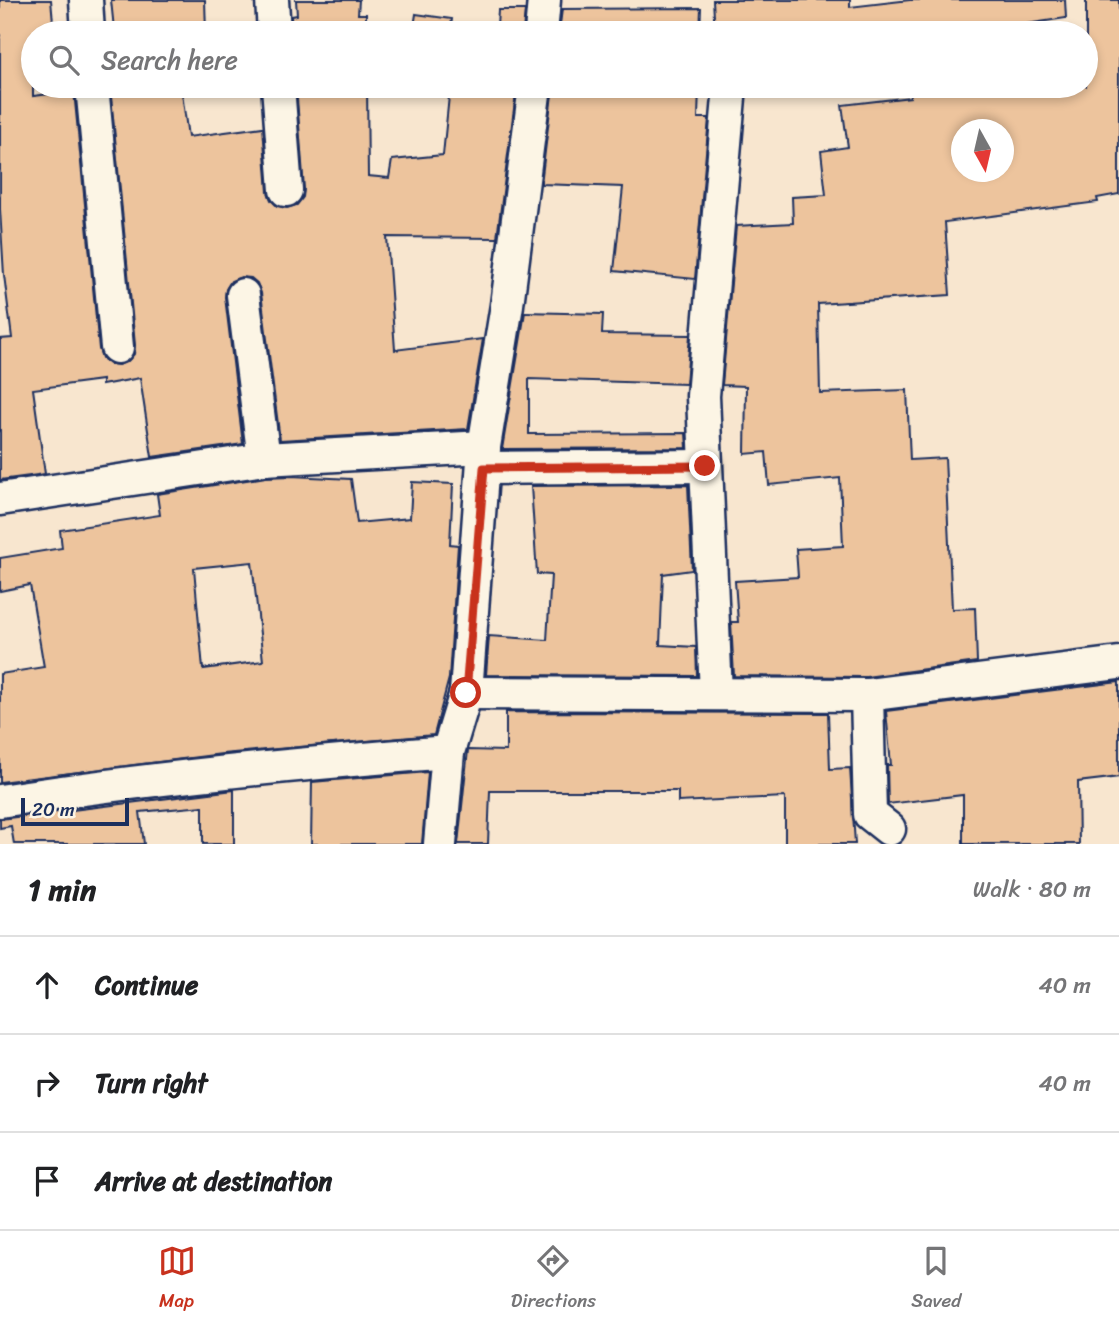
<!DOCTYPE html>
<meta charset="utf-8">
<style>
body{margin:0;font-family:Sriracha,sans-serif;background:#f2f2f2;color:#202124}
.compass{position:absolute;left:951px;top:119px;width:63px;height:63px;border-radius:50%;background:#fff;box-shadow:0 4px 10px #0003;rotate:172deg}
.scale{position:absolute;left:21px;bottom:18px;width:108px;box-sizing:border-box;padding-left:7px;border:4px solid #1b2f5e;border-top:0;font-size:19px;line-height:24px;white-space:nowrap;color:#1b2f5e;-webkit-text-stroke:5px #fcf5e5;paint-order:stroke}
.stop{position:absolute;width:21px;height:21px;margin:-16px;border:5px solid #c8321e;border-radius:50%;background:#fff}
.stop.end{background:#c8321e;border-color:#fff;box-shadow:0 2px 7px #0008}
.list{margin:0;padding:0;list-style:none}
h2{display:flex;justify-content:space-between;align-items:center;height:91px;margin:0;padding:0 28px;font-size:30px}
h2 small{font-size:23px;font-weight:400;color:#757577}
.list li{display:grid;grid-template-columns:46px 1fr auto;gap:21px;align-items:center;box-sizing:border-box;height:98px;padding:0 28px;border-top:2px solid #e0e0e0}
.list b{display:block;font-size:26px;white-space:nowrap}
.list em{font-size:23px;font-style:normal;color:#757577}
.icon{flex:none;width:38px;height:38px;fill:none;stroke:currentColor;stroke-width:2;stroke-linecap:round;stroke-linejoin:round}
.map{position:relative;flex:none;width:1119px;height:844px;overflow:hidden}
.search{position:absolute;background:#fff;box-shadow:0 4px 10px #0003;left:21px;right:21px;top:21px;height:77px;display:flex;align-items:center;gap:18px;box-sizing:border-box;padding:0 24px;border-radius:38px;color:#757577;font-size:26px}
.sheet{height:385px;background:#fff}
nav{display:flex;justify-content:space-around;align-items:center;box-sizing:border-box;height:98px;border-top:2px solid #e0e0e0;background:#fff;font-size:19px;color:#757577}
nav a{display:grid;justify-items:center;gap:4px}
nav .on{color:#c8321e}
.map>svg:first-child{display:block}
</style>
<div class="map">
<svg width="1119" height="844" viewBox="0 0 1119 844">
<rect width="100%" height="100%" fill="#f8e6cf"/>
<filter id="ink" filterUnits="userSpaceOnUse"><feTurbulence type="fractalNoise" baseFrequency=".0143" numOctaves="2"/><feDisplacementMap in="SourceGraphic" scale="14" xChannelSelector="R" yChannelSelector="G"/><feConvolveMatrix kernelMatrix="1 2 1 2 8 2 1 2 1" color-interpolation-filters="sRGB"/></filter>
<g filter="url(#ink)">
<!-- building -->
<g fill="#edc49d" stroke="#1b2f5e" stroke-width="2" fill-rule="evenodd">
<path d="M0,0H51L54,33H33V96L74,91L99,349L102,358L110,364L118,365L128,361L134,354L135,345L110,86H181L188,137L263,127L268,192L271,200L277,206L287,208L297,205L303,197L304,189L296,86H367L368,176L389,178L392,160L443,155L450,86H517L497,238L387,237L395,350L483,339L468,429L280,440L261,293L257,283L251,278L241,277L231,281L226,289L225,297L243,444L152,457L140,378L102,385V380L33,389L45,474L0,480V339L12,338L4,275L0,209Z"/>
<path d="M111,0H205L206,33H106V31L114,29Z"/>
<path d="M296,0H359L358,14H366V33H292L291,16L297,15Z"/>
<path d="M713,0H850V7L910,0H1065L1066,18L968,33H715Z"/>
<path d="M1086,0H1119V194L1097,198L1098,202L945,222L950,295L818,304L820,393L907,390L910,460L945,458L952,609L975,608L977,662L866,677L734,676L731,622H738L735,581L798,577L796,549L843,546L840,478L769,485L766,452L745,454L746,386L722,385L736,226L793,223L792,197L826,195L821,151L848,147L842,105L910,97L909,86H1086ZM962,130H1004V172H962Z"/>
<path d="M701,8L700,33H559L562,9Z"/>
<path d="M498,10H525L523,31L497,27Z"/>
<path d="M416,14L452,19L450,33H413Z"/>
<path d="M553,86H699L698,118H709L695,279L614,271L623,187L541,184Z"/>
<path d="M525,312L603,314L602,334L690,335L686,384L529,379V434L686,433L687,448L502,449Z"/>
<path d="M291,476L351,479L357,523L410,518L412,482L453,484L450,544L458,545L449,678L434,735L222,754L0,782V674L44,667L30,585L0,591V558L62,548L60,530L160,515L157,494L266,477ZM252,562L263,661L203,669L194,568Z"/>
<path d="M688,485L692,570L663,574L660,645L696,647L697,676L486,675L489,636L547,640L551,575L537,574L531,486Z"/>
<path d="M1119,682V777L1078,782L1079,844H963V795L888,804L887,765H891L886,711Z"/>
<path d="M506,712L828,713L830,769L850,768L855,844H785V797L678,802V791H490L488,844H458L468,750L506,751Z"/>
<path d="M428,772L422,844H311L312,782Z"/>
<path d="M234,790V844H203V806L140,812L144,844H14L11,826L0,828V819Z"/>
</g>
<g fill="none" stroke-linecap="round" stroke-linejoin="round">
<!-- street casing -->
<g stroke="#1b2f5e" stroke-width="37">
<g id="street">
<path d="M86,0L88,33"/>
<path d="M272,0L274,33"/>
<path d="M541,33L544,0"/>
<path d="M92,86L117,347"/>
<path d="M278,86L286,190"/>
<path d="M243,295L264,459"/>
<path d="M484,468L705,466"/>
<path d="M0,499L264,459L484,447"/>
<path d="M466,693L867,695L1119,663"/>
<path d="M716,694L703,396L730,86"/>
<path d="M867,695L870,814L889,829"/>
<path d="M0,801C149,778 298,764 448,752"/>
<path d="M440,844L448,752L466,693L484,447L507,305L535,86"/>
</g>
</g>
<!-- street -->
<use href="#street" stroke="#fcf5e5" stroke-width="32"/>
</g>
</g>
<g fill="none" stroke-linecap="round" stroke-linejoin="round" filter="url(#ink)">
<!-- route -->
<path stroke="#c8321e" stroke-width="9" d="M466,693L484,468L705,466"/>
</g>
</svg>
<svg class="compass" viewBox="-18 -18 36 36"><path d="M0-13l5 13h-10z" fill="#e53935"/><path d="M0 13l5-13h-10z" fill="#757577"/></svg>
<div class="scale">20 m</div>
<div class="stop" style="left:466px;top:693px"></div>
<div class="stop end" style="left:705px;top:466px"></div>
<div class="search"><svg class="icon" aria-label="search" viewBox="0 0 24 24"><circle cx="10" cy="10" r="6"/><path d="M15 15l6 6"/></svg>Search here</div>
</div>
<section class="sheet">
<h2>1 min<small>Walk · 80 m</small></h2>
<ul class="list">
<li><svg class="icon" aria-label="ahead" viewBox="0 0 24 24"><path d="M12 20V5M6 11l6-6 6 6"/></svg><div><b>Continue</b></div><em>40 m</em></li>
<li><svg class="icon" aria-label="right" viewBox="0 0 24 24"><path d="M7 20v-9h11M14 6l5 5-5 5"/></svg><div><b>Turn right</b></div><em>40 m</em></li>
<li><svg class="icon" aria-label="arrive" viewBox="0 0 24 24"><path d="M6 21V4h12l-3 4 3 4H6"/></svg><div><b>Arrive at destination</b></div></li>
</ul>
</section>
<nav>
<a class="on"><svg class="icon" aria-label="map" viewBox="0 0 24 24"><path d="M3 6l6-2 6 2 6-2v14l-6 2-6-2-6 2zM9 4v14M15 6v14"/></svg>Map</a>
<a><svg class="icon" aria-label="directions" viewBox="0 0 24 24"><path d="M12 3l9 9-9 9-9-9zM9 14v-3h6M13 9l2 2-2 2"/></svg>Directions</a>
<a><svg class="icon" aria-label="saved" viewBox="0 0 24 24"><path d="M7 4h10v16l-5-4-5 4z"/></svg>Saved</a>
</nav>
